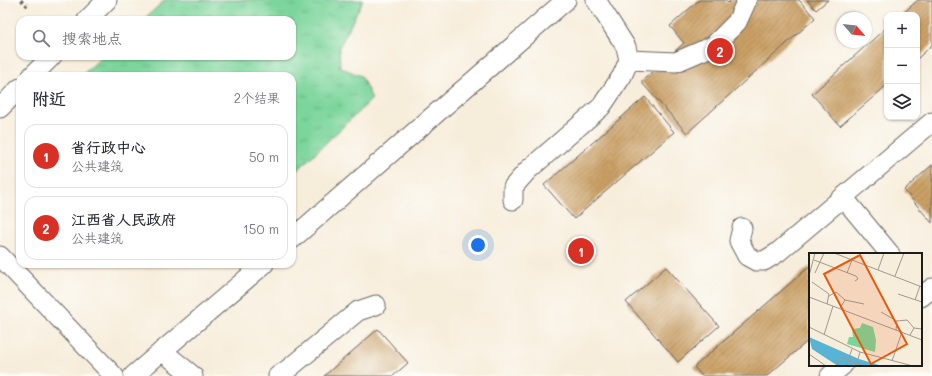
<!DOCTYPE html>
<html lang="zh">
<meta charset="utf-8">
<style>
body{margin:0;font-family:Mali,"LXGW WenKai TC",sans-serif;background:#f2f2f3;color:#2b2b33}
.controls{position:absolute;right:12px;top:12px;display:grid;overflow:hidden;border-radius:8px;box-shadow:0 1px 3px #0004}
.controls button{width:36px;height:36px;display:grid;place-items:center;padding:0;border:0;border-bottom:1px solid #e1e1e2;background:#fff;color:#2b2b33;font:20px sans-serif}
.compass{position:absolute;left:836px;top:12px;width:36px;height:36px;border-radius:50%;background:#fff;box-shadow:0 1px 3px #0004;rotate:118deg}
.you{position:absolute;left:478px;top:245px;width:14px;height:14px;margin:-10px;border:3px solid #fff;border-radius:50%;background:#1a73e8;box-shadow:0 0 0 6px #1a73e833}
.badge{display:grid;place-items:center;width:26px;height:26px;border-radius:50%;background:#d93025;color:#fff;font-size:13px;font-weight:700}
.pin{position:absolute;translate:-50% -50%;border:2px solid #fff;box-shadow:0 1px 4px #0006}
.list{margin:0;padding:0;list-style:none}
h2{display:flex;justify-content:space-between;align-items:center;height:52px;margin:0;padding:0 16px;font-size:17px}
h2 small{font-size:13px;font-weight:400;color:#7c7c81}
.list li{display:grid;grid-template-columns:26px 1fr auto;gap:12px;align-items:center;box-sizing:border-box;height:64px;margin:0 8px 8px;padding:0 8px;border:1px solid #e1e1e2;border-radius:12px}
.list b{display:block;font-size:15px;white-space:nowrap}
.list p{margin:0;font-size:13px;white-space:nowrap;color:#7c7c81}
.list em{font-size:13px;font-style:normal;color:#7c7c81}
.icon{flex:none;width:22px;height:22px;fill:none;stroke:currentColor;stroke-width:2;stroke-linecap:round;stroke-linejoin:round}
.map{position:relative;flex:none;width:932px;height:376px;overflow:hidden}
.search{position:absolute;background:#fff;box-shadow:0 1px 3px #0004;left:16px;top:16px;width:280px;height:44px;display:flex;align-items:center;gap:10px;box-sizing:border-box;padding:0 14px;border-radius:12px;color:#7c7c81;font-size:15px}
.panel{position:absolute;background:#fff;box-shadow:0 1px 3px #0004;left:16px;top:72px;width:280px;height:196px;border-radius:12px}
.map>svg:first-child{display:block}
</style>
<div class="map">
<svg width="932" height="376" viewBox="0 0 932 376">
<defs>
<pattern id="grass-tufts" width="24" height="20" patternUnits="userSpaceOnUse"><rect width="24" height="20" fill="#7bd59b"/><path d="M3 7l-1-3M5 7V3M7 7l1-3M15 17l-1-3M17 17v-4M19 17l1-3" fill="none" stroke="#6ab685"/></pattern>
<pattern id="building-hatch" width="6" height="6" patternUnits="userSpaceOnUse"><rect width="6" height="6" fill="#cba066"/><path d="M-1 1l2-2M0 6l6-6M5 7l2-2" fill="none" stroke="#a48253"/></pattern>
</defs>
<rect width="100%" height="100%" fill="#fdfcf7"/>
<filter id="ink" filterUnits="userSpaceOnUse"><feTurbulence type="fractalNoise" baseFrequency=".025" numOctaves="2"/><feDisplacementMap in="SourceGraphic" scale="8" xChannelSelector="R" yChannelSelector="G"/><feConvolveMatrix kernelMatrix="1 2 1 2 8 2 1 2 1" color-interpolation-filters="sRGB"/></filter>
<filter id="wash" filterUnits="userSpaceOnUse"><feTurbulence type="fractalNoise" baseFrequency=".012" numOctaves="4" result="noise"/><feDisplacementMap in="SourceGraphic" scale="16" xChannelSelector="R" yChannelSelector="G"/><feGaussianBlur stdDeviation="0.9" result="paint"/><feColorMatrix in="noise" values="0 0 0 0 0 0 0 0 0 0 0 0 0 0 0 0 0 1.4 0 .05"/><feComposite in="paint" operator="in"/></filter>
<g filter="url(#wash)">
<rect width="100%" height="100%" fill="#f7eddb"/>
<!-- grass -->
<path fill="url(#grass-tufts)" stroke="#4c785c" d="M165,0H363L339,48L340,67L361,76L372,99L292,175V76H81L103,56H292V20H143Z"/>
<g id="blocks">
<!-- building -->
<g fill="url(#building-hatch)">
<path d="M699,0H725L728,3L731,0H799L815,18L687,133L641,82L684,43L670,26Z"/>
<path d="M807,0H828L816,10Z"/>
<path d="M918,0H932V45L917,59V15H901Z"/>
<path d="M887,27V85L840,126L812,94Z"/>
<path d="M645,97L674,132L574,219L544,185Z"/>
<path d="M932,165V223L904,190Z"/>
<path d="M810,266V339L767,376H702L694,367Z"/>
<path d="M666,267L719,326L678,362L626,302Z"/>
<path d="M378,329L408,363L393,376H324Z"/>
</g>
</g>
</g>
<g filter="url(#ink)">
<use href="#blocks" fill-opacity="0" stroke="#69655f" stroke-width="1"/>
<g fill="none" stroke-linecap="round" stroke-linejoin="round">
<!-- minor casing -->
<g stroke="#69655f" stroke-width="21">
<g id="minor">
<path d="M87,20L107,0"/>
<path d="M629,60L676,62L713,46L737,22L747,0"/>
<path d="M32,76L52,56"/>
<path d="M0,108L20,88"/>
<path d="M843,197L890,254"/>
<path d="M513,200V187L528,170L601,107L622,76L629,60L626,47L596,0"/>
<path d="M742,228L739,241L747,256L756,261H764L777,253L932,122"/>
<path d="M292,239L566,0"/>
<path d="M0,256L114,376"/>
<path d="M921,297L932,288"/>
<path d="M162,351L193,376"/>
<path d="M133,376L264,264"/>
<path d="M278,376L287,370L358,311L376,305"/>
<path d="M830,376L843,365"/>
</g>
</g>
<!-- path -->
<path stroke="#69655f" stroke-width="2.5" stroke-dasharray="3 3" stroke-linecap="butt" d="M21,0L29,8"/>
<!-- minor -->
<use href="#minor" stroke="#fff" stroke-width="19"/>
</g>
</g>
<!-- overview -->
<g transform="translate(809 253)">
<rect width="113" height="113" fill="#f7eddb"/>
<path d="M53,70L64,74L67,87L66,99L38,91L40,84H44L43,76L51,75Z" fill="#7bd59b"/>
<path d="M0,84L50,106L73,113H29L3,96Z" fill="#57b4d5"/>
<path fill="none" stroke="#9f998f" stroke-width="1" d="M25,0L113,34M5,7L47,23L49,26L46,28M69,17L75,0M6,20L15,0M38,20L43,7M0,23L6,0M86,23L95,0M3,29L20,41L18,51M89,41L113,49M20,43L27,39L36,47M0,44L113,87M106,47L111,33M31,55L36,47L55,51M72,59L88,68L87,77M88,68L98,67L105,75M0,74L51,99L104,113M15,82L24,53M101,82L105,75L113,76M0,101L17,113M83,108L93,79M27,113L31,104L54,113M37,113L43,96M47,113L51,99"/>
<path fill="#e8590c" fill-opacity="0.15" stroke="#e8590c" stroke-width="2" d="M51,2L98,91L62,111L15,21Z"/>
<rect width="113" height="113" fill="none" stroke="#1c1c1c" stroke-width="2"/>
</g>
</svg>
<div class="controls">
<button>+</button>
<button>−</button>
<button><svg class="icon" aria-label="layers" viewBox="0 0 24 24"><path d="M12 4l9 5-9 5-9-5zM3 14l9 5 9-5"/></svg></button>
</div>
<svg class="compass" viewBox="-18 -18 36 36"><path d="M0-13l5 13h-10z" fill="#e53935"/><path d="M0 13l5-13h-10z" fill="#7c7c81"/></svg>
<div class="you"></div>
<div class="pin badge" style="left:581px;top:251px">1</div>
<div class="pin badge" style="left:720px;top:51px">2</div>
<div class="search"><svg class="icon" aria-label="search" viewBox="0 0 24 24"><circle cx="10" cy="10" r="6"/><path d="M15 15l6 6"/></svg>搜索地点</div>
<section class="panel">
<h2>附近<small>2个结果</small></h2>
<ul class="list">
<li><span class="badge">1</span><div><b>省行政中心</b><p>公共建筑</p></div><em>50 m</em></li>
<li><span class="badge">2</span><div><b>江西省人民政府</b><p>公共建筑</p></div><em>150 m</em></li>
</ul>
</section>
</div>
